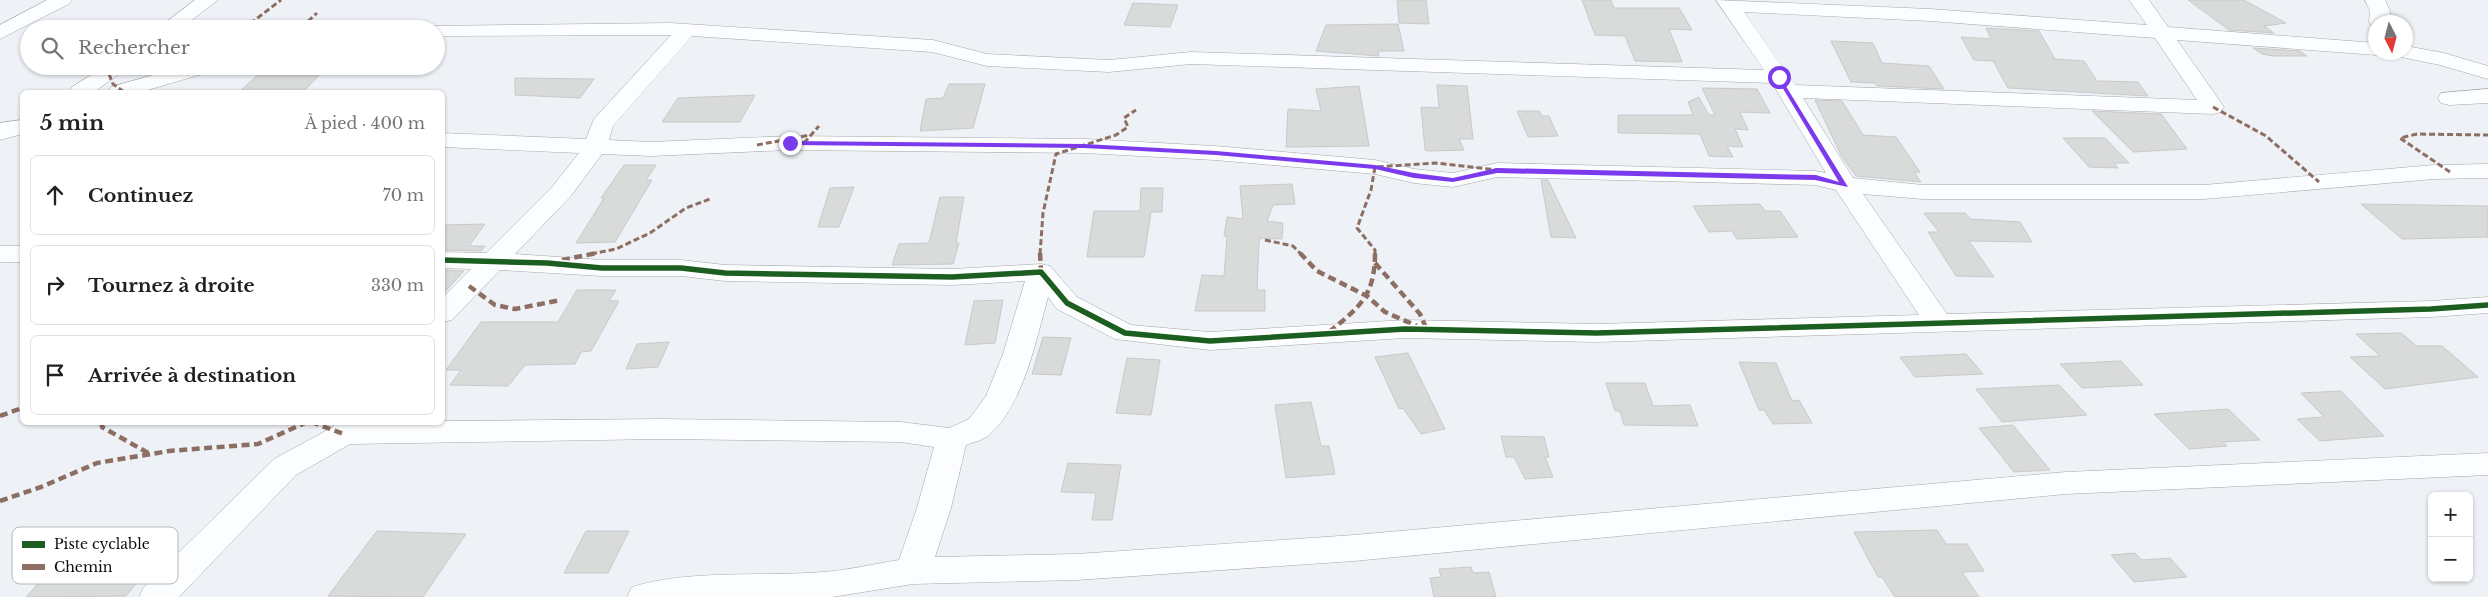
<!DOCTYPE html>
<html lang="fr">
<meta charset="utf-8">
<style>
body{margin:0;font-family:"Libre Baskerville",serif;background:#f2f2f2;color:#202124}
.controls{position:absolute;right:15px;bottom:15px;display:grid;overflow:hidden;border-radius:8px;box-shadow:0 1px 4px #0004}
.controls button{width:45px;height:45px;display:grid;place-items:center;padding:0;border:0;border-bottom:1px solid #e0e0e0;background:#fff;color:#202124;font:25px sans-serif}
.compass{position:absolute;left:2368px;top:15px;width:45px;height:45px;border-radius:50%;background:#fff;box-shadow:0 1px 4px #0004;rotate:174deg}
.stop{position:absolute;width:15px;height:15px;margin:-11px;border:4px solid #7c3aed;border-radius:50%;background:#fff}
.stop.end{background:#7c3aed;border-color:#fff;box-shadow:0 1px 5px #0008}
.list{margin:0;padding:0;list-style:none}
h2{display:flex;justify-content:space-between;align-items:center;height:65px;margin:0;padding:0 20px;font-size:21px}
h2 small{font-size:16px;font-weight:400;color:#757577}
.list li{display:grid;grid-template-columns:32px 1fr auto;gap:15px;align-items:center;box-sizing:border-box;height:80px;margin:0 10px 10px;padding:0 10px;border:1px solid #e0e0e0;border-radius:8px}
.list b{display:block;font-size:19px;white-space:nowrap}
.list em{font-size:16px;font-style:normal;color:#757577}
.icon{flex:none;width:28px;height:28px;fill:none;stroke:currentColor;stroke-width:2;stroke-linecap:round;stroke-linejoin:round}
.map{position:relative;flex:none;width:2488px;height:597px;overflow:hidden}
.search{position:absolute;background:#fff;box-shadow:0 1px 4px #0004;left:20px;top:20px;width:425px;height:55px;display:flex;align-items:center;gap:12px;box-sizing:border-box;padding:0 18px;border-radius:28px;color:#757577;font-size:19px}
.panel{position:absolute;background:#fff;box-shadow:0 1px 4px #0004;left:20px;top:90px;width:425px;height:335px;border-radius:8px}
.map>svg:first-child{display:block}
</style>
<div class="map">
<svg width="2488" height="597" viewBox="0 0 2488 597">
<rect width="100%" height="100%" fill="#eef1f5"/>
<!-- building -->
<g fill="#d9dada" stroke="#c9c9ca">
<path d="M1397,0H1426L1429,24L1399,23Z"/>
<path d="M1582,0H1611L1614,8H1679L1692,30L1669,29L1682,62L1635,61L1625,36L1595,35Z"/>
<path d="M2188,0H2244L2286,23L2264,26L2274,33L2229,30Z"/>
<path d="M1133,3L1178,5L1170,27L1124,25Z"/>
<path d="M1398,24L1404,51H1378L1379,56L1316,51L1326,25Z"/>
<path d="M1986,28L2039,31L2055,59L2084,61L2097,81L2138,82L2148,96L2008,88L1993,61L1974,60L1961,37L1991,39Z"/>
<path d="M1831,41L1873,43L1882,63L1929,66L1944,89L1877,86L1875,83L1851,82Z"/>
<path d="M2253,48L2300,51L2307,56H2273L2262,54Z"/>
<path d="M326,68L303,92H239L262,71Z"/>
<path d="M515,78L594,79L580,98L515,95Z"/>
<path d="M949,84H985L973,128L920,131L926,99L943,98Z"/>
<path d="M1437,85L1467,86L1473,139H1459L1464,150L1428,151L1425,150L1421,107L1439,108Z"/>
<path d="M1359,86L1369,146L1286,147L1288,109L1321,111L1316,89Z"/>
<path d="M1702,88L1757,89L1770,113L1740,112L1748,130L1735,129L1743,147L1727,146L1733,157L1709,156L1700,134L1618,133V115H1693L1688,102L1699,97L1709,115H1715Z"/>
<path d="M755,95L740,122H662L678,98Z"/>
<path d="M1815,100L1842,101L1863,135L1896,137L1920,172H1914L1921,182L1856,176L1841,155Z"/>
<path d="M1517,111H1539L1542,116H1549L1558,136L1528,137Z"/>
<path d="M2092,111L2161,114L2187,149L2133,152Z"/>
<path d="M2063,138H2105L2129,163H2114L2118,168L2089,167Z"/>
<path d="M624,165H656L646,180H652L615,242L576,243L604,198H601Z"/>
<path d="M1541,180H1548L1576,238L1551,237Z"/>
<path d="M1292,184L1295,204L1273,205L1267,221L1283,223L1282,239L1260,238L1259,243L1257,290H1265V311H1195L1202,275L1224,276L1227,236H1224L1227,217L1243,219L1240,186Z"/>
<path d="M854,187L839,227H818L830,188Z"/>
<path d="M1141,188H1163L1162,212H1151L1144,257H1087L1094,211H1140Z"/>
<path d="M940,197H964L956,243H959L953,264L892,265L899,244L929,243Z"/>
<path d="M1760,204L1765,211H1780L1798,237L1737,239L1732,231L1709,232L1693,206Z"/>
<path d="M2361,204L2488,206V237L2402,239Z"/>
<path d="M1924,213H1965L1970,219L2020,222L2032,242L1969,241L1994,277L1956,276L1928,232H1939Z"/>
<path d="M485,224L469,246H485L481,251L442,250V225Z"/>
<path d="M442,270L464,271L442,295Z"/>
<path d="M577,290H616L609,301H619L591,351L581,352L575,364L525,365L508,386L450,385L461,370H446L481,322H558Z"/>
<path d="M1003,300L995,343L965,345L974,301Z"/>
<path d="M2401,333L2417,346H2442L2478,377L2385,389L2350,357L2380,356L2356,334Z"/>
<path d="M1043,337L1071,338L1061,375L1032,374Z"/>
<path d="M669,342L658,367L626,369L637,344Z"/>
<path d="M1408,353L1445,429L1421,434L1403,408L1399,409L1375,357Z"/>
<path d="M1966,354L1983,374L1915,377L1900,357Z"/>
<path d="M1127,358L1160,360L1151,415L1116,413Z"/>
<path d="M2121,361L2143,385L2082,388L2060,364Z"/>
<path d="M1739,362L1776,363L1792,401L1799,400L1812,423L1773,424L1764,410H1759Z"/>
<path d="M1606,383H1645L1653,406L1690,405L1698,426L1624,425L1620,411H1615Z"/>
<path d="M2059,385L2087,415L2002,422L1976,389Z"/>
<path d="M2341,391L2384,436L2320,441L2297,419L2324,417L2301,393Z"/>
<path d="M1311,402L1321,446H1329L1335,474L1286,478L1275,405Z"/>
<path d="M2228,409L2260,440L2223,442L2227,446L2189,449L2154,414Z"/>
<path d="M2013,425L2050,470L2014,472L1979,428Z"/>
<path d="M1501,436L1544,437L1549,457H1545L1553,477L1525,479L1514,457H1506Z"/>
<path d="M1068,463L1121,465L1112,520H1092L1096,493L1061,492Z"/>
<path d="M1937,530L1946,544H1967L1984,571L1962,572L1979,597H1895L1882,577H1878L1854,532Z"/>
<path d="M377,531L466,534L423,597L328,596Z"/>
<path d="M586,531H629L608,573H564Z"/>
<path d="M2135,553L2142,560L2170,558L2187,577L2134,582L2111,555Z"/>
<path d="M136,564L130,572L146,571L126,596L26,597L55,565Z"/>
<path d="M1471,567L1473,573L1489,572L1496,597H1434L1430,578L1441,577L1439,569Z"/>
</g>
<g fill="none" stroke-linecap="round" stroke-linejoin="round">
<!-- minor casing -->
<g stroke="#a3a5a8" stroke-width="1">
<g id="minor">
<path d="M47,0H72L69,4L0,39V25Z"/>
<path d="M195,0H218L180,29H157Z"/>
<path d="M1716,0L1930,9L2147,25L2129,0H2149L2168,27L2376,43V52L2383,53L2376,55L2177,40L2224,107L2221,112L2213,114L1803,98L1853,178L1923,185H2204L2434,165L2488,164V178L2434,179L2204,199H1923L1863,194L1947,314L2431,301L2488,297V313L2431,317L1597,342L1405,338L1210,350L1115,339L1057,309L1048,297C1036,340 1024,403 990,434C984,440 974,442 966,445L951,508L935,557L1077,554L1354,535L2066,472L2488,453V475L2066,494L1354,561L1077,580L913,584L832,597H627L632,587C690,569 763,577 823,572C849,570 874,564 899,560L917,508L934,447L901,442L661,439L350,444L296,475L179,597H139L144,587L274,459L333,427L336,422L661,419L901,422L949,428L969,419L986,396L1003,354L1025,281L952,285L725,281L681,276H602L500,270L452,320L442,322V298L471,269L442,268V252L486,253L552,187L579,153L442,147V133L586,139L594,119L671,35L436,36V29H427L429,26L670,23L933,40L987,54L1109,60L1191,52L1764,70ZM1744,12L1930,21L2155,38L2197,100L1795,85ZM692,36L932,52L987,66L1109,72L1191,64L1772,83L1826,173L1815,171L1497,163L1453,173L1414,169L1375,160L1215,146L1084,139L789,136L651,142L609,140L613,126ZM789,150L1084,153L1215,160L1375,174L1414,183L1453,187L1497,177L1815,185L1836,190L1919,315L1597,324L1405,320L1210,332L1131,325L1077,297L1050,266L1041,264L952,269L725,265L681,260H602L515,254L570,197L602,154L651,156Z"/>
<path d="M2365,0H2385L2390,11L2389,22H2376V27L2372,26L2369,22L2370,11Z"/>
<path d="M2406,46L2444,53L2488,66V79L2440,65L2396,56L2393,52H2406Z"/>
<path d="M105,66H130L94,92H69L72,87Z"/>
<path d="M185,66H219L216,70L141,92H108L111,87Z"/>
<path d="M2488,89V103L2449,105L2441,103L2438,98L2441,93Z"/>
<path d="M22,120V134L0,140V123Z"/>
<rect x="0" y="246" width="22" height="16"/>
</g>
</g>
<!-- minor -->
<use href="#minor" fill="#fcfdfe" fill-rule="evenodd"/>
<!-- quiet-far1 -->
<g stroke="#8d6e63" stroke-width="3" stroke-dasharray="6 3" stroke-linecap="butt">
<path d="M243,29L281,0"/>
<path d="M305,29V24L317,13"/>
<path d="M109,74L113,84L124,92"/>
<path d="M2213,107L2266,136L2319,182"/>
<path d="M804,143L819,126"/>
<path d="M757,145L810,135"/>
<path d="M2450,172L2400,138L2417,134L2488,135"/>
<path d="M1265,240L1293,246L1301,254"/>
<path d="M591,254L616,249L650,233L686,208L710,199"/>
<path d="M1040,254L1043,213L1056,154L1116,135L1128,127L1124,118L1136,110"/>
<path d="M1375,254V250L1357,228L1371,190L1375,167L1436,163L1497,170"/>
</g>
<!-- quiet -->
<g stroke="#8d6e63" stroke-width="4.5" stroke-dasharray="8 4.5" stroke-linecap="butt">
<path d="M1040,253L1041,272"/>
<path d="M1300,253L1317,271L1367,296L1385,312L1417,326"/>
<path d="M562,260L597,253"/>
<path d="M1375,263L1420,314L1427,330"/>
<path d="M469,286L495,305L515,309L561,300"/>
<path d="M1329,332C1360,307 1375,295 1375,253"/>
<path d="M0,416L22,408"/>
<path d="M102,422V427L150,454"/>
<path d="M311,422L344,434"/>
<path d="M0,501L41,487L97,463L169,451L258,444L307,422"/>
</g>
<!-- cycleway casing -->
<g stroke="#fff" stroke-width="9">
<path id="cycleway" d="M442,260L547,263L602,268H681L725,273L952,277L1041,272L1067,303L1125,333L1210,341L1405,329L1597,333L2431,309L2488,305"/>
</g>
<!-- cycleway -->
<use href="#cycleway" stroke="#1b5e20" stroke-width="5.5"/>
</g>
<!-- route -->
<path fill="#7c3aed" d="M1779,75L1848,187L1815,180L1497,173L1453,182L1414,178L1375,169L1216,155L1084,148L790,145L786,143L790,141L1084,144L1216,151L1375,165L1414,173L1453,178L1497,168L1816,175L1839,182L1776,77Z"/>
<!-- legend -->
<rect x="12" y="527" width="166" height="57" rx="8" fill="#fff" stroke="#b6b7b8" stroke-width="1"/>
<rect x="22" y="541" width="23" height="7" fill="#1b5e20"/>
<rect x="22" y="564" width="23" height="6" fill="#8d6e63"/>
<g font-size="14" fill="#0d0e11">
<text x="54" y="549">Piste cyclable</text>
<text x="54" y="572">Chemin</text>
</g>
</svg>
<div class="controls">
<button>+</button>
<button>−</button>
</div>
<svg class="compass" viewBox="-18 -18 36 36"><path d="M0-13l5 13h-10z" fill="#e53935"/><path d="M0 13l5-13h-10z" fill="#757577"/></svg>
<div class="stop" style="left:1779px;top:77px"></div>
<div class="stop end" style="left:790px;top:143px"></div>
<div class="search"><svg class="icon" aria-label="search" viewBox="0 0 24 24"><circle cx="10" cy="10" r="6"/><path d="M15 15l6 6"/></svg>Rechercher</div>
<section class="panel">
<h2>5 min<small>À pied · 400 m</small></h2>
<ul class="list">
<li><svg class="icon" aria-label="ahead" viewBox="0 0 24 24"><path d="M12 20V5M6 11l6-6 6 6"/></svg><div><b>Continuez</b></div><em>70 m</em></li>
<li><svg class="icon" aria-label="right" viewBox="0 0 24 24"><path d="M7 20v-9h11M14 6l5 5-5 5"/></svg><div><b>Tournez à droite</b></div><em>330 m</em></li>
<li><svg class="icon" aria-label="arrive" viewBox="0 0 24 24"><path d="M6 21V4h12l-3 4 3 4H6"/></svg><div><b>Arrivée à destination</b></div></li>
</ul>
</section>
</div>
